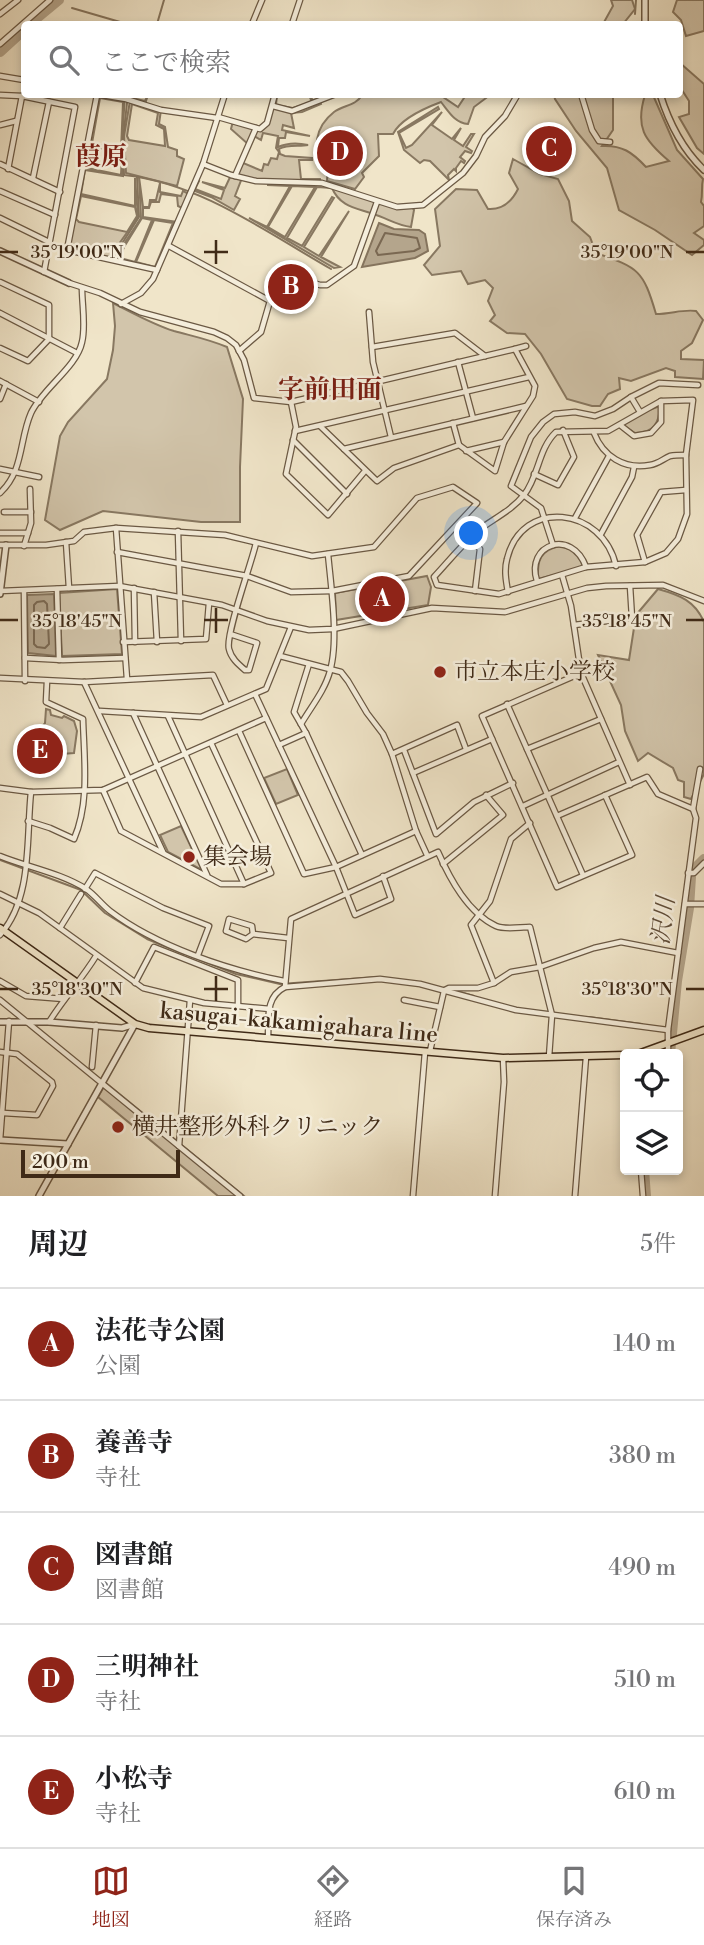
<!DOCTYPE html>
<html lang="ja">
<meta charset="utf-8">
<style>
body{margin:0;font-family:"Libre Bodoni","Noto Serif JP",serif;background:#f2f2f2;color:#202124}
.controls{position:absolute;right:21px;bottom:21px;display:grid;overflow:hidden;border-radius:7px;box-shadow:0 4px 10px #0003}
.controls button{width:63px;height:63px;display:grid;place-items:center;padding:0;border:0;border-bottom:2px solid #e0e0e0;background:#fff;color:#202124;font:35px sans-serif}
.scale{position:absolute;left:21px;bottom:18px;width:159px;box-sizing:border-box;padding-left:7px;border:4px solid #3f2a17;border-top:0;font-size:19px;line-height:24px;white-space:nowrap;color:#3f2a17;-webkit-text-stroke:5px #f5eedc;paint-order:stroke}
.you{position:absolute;left:472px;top:534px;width:24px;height:24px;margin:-18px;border:5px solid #fff;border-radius:50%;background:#1a73e8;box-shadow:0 0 0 10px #1a73e833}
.badge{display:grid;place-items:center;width:46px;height:46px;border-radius:50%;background:#8f2418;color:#fff;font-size:23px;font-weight:700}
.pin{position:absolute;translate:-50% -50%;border:4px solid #fff;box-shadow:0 2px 7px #0006}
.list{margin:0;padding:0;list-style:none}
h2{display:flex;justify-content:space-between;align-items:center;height:91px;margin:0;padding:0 28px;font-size:30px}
h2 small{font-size:23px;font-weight:400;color:#757577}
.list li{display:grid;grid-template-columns:46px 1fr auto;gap:21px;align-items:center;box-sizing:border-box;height:112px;padding:0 28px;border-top:2px solid #e0e0e0}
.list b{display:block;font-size:26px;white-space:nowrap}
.list p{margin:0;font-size:23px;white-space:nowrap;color:#757577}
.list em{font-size:23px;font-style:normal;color:#757577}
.icon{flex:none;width:38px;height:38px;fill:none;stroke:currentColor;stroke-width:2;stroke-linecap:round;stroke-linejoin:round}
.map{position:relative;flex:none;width:704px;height:1196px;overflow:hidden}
.search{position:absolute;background:#fff;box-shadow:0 4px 10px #0003;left:21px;right:21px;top:21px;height:77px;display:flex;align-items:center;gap:18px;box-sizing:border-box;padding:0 24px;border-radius:7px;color:#757577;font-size:26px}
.sheet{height:651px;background:#fff}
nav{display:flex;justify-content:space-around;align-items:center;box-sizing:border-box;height:98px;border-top:2px solid #e0e0e0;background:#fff;font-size:19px;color:#757577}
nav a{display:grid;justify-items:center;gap:4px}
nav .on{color:#8f2418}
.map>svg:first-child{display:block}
</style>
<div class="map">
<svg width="704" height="1196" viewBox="0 0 704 1196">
<rect width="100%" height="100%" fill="#f0e5c9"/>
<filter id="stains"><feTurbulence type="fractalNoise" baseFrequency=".00286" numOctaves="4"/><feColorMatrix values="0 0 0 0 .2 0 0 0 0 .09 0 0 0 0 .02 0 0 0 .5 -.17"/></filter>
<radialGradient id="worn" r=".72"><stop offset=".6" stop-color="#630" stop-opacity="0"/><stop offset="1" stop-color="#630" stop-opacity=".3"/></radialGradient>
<!-- green -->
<g fill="#d2c5ab" stroke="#887861" stroke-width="2" fill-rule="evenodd">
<path d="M611,0H632L635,9L623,24H603L613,6Z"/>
<path d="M677,0H704V31L686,36L681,20L673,12Z"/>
<path d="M680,63L704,84V154L697,148L679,117L689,114V101L680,87Z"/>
<path d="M97,95H125L122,141L123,176L85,170L81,194L135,206V178L138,217L119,244L115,259L67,250ZM100,98L123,102L121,150L92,143ZM91,146L122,153L121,175L87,168ZM81,196L135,207L137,216L127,232L79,222L76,219Z"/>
<path d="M131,95H133L132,98L145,101L148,95L145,104L161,110L159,124L165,127L168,147L177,150V156L184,159L177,186L126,173L124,136ZM132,104L158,113L156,125L164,129L165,146L129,140L127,136Z"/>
<path d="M275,95H277L276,105L293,108L312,102L309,95L315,103L320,101L321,104L302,112L291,113L294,128L283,125L282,130L310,136L286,132L285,138H279L278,147C287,143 299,143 308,145C300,147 288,144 279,149L280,154L285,156L312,158V160H299L301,179H320L321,183L382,204L412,207L414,210L411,227C396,225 387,218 373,214C357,208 340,207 332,188L317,187L287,238L302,246L332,197L334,198L304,247L319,256L349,211L321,257L340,267L334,268L249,218L267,227L290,186L268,185V183L242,178L235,196L240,199L234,210L211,197L192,190L196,180L199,181L195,189L221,199L224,190L202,182L225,188L231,175L235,176L241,162L262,171L264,164L268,165L271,158L277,159L279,152L276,148L278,136L263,133L261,140L254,136L249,145L231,129L233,121L256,128L267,123ZM292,186L315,187L285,237L268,227Z"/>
<path d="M362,95H440L458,107L466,95H490L474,107L468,124C455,123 449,112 441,102C425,108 401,118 393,134H378L379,156L362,173L364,177L355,189L327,181L328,166C309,152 316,126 334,112C343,105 356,106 362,95Z"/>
<path d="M554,95H613V130L602,146C622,145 632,152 646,167L669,161C644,140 635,127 645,95H653L677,150L703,179C701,187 703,193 701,202L704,206V226L694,233L704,240V245L692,255L655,230L619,210L607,168L576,131L555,99Z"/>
<path d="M438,107L439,109L399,133L406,148L412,145L442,112L432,125L452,139L461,128L454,140L463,146L471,134H474L466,147L472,151L471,153L465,151L460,157L465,161L464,163L461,161L456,168V171L454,169L448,175L449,180L430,161L424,160L420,163L404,150L398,132Z"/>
<path d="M513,159L540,174L558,179L569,201L572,221L590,237L596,253C639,268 643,270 656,314C671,314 683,309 696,311L703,320L692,343L681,351V359L704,360L703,379L675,377V371L666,368L631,381L619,378L620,389L608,394L600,406H592L567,399L541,354L525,334L507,333L490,321L495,315L488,301L493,288L485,280L468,284L461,271L432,275L424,265L440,246L435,209L456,189L477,190L488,209C502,210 512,201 518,189L509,173Z"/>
<path d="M139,177L143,207H149L150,200H156L160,183V192L181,196L183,191L190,195L184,209L178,206L177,196L161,194L159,202H151L149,208H143V217L178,222L157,270L118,259L122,247L141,218ZM142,218L152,220L135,262L120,258L124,247ZM154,220L173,223L155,267L136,262Z"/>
<path d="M113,303C133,313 152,324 174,331C192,336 208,339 227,347L243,399L240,467V522H201L103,511L60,530L45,520L60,436L68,422L107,379L113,350L115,326Z"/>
<path d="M660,406C659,423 654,433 635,433L623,425L649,410Z"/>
<path d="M560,546L576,551L585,567L538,579C537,561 540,550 560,546Z"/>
<path d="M427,576L431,587L428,605L336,620L335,593Z"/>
<path d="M117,589L122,654L62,656L59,593Z"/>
<path d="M658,589C680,595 695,601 704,622V774L691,799L684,797V782L678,780L673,768L648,753L638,761L625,731L621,705L598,655L629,660L636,615Z"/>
<path d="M46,709L50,710L51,715L62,718L64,716L74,721L77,731L74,753L62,754L63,740L59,738L56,754L51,751V739L43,734L41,728L45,723Z"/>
<path d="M287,769L298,795L276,804L264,778Z"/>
<path d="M181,826L202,870L168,852L160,835Z"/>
<path d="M106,1083L244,1196H218L98,1097Z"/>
</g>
<!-- water -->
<g fill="#b4a58c" stroke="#85745d" stroke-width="2">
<path d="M379,223L394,229L419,230L425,234L428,251L415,258L362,267Z"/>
<path d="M54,594L56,656L28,653L27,595Z"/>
</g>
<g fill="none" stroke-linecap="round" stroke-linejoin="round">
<!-- shore -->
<g stroke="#7a6852" stroke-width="2">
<path d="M385,233L417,238L420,248L414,251L378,255L376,251Z"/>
<path d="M44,601L47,604L49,644L45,648L37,647L34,644V605L37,602Z"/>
</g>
<!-- stream -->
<g stroke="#85745d" stroke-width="2">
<path d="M72,8L127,24"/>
<path d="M635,14L636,0"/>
<path d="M157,24L164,0"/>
<path d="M128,94L123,139L124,175C200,183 266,232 331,269"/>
<path d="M116,260L121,245L139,217L137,177"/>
<path d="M0,860L81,890L105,913L147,939L184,954"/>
<path d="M193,957L236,974L280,984L378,977"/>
<path d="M453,990L474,996"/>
<path d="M551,1013L584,1017"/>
<path d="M589,1017L642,1024"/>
</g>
<!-- river -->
<g stroke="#b4a58c" stroke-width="10">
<path d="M30,24L59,0"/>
<path d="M0,52L24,30"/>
<path d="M693,870L704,859"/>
<path d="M670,1054L677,981L689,908L691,877"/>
<path d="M644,1170L646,1196"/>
</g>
<!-- minor casing -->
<g stroke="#6b5944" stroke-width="7">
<g id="minor">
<path d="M0,14L18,0"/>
<path d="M252,24L262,0"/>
<path d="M292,24L300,0"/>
<path d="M0,44L50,0"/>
<path d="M0,76L24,80"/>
<path d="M96,94L126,99L161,110L217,118"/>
<path d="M581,94L592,130L599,141L610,142"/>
<path d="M0,95L22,96L75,107L44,272"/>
<path d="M97,95L67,250L157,270"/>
<path d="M273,106L292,111L336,94"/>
<path d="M218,117L260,129L267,123L275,94"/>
<path d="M0,125L16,121"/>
<path d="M0,164L60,192"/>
<path d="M203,164L231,175L256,181L322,183L397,207L423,205L463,173L476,156L485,137L505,116L518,94"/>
<path d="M8,169L22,96"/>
<path d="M235,176L256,128"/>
<path d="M33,178L49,102"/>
<path d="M0,191L55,215"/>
<path d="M0,218L49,242"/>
<path d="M169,246L270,301L261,332L239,351"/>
<path d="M0,282L49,305V339L28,361L0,348"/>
<path d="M69,283L100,293L140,312L214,332L227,338L236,345L244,360L254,398L291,402L515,349L535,386L533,396L504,442L495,471L459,445L394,468L377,481L320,426"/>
<path d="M270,301L287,275L320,285H327L354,266L377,202"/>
<path d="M121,304L141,293L153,279L203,164L225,94"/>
<path d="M369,312L373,362L391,437"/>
<path d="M0,313L77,353"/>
<path d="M372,347L455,333L485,356"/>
<path d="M515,349L526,346"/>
<path d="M458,362L473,418"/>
<path d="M0,381L39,402"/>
<path d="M631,397L659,383L698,385"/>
<path d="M0,399L6,384"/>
<path d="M693,400L686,455L687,514L678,539L666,553L645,562L586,567L499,594L437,585L434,577C449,561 463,543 480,529C495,518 512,510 524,495C539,476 538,449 556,432L608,431L661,401Z"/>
<path d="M291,402L296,427L286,474L328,515L365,471"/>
<path d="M453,423L459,445"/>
<path d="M620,425L634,436L651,433L661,422V401"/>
<path d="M295,431L529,377"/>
<path d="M594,433C603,456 624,470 650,465C658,464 663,459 670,456C675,455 681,455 686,455"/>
<path d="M293,440L347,494"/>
<path d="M344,449L526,406"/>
<path d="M466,451L504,442"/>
<path d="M0,469L39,477"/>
<path d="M534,474L558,485L574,457L563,430"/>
<path d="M0,493C24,471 19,440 31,413C42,389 77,367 82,342C86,326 82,305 82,288"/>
<path d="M4,512H31"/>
<path d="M575,518L609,456"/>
<path d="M116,528L127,679"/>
<path d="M178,531L181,641"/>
<path d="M0,533H28"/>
<path d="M601,534L632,477L634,467"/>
<path d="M470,538L480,549L475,591"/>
<path d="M66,542L69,588"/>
<path d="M0,545H46L74,541L84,532L116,528L225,535L312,556L374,547L417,498L453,487L477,503L409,576L332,591L291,592L247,576L117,552"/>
<path d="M553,545L541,508L511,486L531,437L543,422L554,414L575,412L595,416L613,409L631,397L640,412"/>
<path d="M24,546L31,523L30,489"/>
<path d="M645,562L637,535L661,492L686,490"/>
<path d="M562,575L571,606L581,673L630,785"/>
<path d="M537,581C525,544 572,528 586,567"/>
<path d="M134,588L135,642"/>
<path d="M57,589L59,660"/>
<path d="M0,591L119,586L222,605L267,621L309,630L333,629L432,608L505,612L587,588L606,586L663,585L704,601"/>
<path d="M24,591L25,681"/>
<path d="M154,592L157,642"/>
<path d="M508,592C506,581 504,570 507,559C522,497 603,507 616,566"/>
<path d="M574,625L632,618L630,586"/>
<path d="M230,634L257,643L249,670H245C238,664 231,658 229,649C225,635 252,562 256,543"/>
<path d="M123,642L206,639L209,603"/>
<path d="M280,656L341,672L348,681L367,713L383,734L392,754L416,831L427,855"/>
<path d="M25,658L63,660L125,658"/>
<path d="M309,664L294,712L306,733L362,855"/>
<path d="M581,673L482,716L557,887L632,855L605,795"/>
<path d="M0,678L84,682L213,675L227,705"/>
<path d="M84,682L163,852"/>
<path d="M255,694L336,867L355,915L391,899L383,876"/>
<path d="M507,704L583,875"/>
<path d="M100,711L201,717L266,689L291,627"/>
<path d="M133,713L207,875"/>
<path d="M168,716L244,884"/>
<path d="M301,724C311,707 325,690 330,671C339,640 331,587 328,554"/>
<path d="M239,731L304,874L336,867L416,831"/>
<path d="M279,745L306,733"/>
<path d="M527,749L601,719"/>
<path d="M404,750L436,834L474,802L513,783"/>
<path d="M392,754L457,725L466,749"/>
<path d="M413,773L492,739"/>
<path d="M0,788L31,792L103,790L266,718"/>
<path d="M103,790L121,831L221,884H244L271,873L211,743"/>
<path d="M523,806L619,762"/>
<path d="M557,816L647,777L658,794L693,809"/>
<path d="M28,821L50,828L74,839C90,802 84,758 83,719L46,702L47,681"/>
<path d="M0,856C27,867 61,873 86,889C95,895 101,904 110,911C156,946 228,970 284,981"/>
<path d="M443,864L503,815L486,795"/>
<path d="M688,873H694L704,863"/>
<path d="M85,889L95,873L163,908L209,926L198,955"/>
<path d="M0,894L39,913L143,988L204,1003L270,1009"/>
<path d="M685,904H704"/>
<path d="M60,928L81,894"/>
<path d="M253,934L252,926L229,919L226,931L246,939L253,934L288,938"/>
<path d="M0,935C33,898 26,838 31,792"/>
<path d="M0,981L26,996L64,999"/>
<path d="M135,983L154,947L238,980V1006"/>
<path d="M494,983L471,925L490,901L511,839L530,823"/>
<path d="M285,987L291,919L438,852C450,879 468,913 496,926C505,930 520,927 530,927L552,1015L549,1057"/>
<path d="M445,990L449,988H478L494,983L511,972L540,967L594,948L621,942L678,953"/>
<path d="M0,1000L240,1196"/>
<path d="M404,1000L440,1007"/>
<path d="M49,1022C64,998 82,979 96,956"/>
<path d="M268,1038C269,1018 265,997 285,987L380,979L420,984L516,1010L668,1030"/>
<path d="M430,1051L444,991"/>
<path d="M0,1052L17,1054L52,1082L53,1086L37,1115L3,1113"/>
<path d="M668,1054V1030L696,818L693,809L700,769"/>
<path d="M92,1067L96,1025"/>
<path d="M0,1140L9,1021"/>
<path d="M179,1146L190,1000"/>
<path d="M641,1170L643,1196"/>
<path d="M413,1196L425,1052"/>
<path d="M495,1196L504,1082L503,1058"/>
<path d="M575,1196L586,1057"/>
</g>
</g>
<!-- tertiary casing -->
<g stroke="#6b5944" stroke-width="8">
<g id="tertiary">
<path d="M645,0V24"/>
<path d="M660,94C669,123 682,149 704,170"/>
<path d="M0,251L69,283"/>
<path d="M0,594L6,545"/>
<path d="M0,1022H49L122,1028L135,1024"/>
<path d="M0,1140L68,1144"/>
<path d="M39,1196L135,1024"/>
</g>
</g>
<!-- primary casing -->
<g stroke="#3f2a17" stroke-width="9">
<g id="primary">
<path d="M0,928L135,1024L149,1028L503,1058L625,1055"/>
<path d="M638,1054L704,1030"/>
</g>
</g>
<!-- minor -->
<use href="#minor" stroke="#f5eedc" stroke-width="4.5"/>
<!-- tertiary -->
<use href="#tertiary" stroke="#f5eedc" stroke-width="5"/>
<!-- primary -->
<use href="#primary" stroke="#f0e5c9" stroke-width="6"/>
</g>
<!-- ticks -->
<path fill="none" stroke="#3f2a17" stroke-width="2.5" d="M216,240V264M0,252H18M204,252H228M686,252H704M216,608V633M0,620H18M204,620H228M686,620H704M216,976V1001M0,989H18M204,989H228M686,989H704"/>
<!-- markers -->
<g fill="#8f2418" stroke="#f5eedc" stroke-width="2.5">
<circle cx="440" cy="672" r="7"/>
<circle cx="189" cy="857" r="7"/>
<circle cx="118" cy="1127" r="7"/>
</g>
<g text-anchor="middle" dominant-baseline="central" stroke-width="5" stroke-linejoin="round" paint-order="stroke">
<!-- poi labels -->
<g font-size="23" fill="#3f2a17" stroke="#f5eedc" text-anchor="start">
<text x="454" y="672">市立本庄小学校</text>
<text x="203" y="857">集会場</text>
<text x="132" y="1127">横井整形外科クリニック</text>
</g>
<!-- street labels -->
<g font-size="23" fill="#3f2a17" stroke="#f5eedc">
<text transform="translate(299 1023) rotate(5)">kasugai-kakamigahara line</text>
</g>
<!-- water labels -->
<g font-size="24" font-style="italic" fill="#624f3a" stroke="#f5eedc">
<text transform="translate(664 921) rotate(-83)">沢川</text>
</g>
<!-- quarter labels -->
<g font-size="26" font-weight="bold" fill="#7a1f14" stroke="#f5eedc">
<text x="101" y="157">葭原</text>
<text x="330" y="390">字前田面</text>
</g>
</g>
<g font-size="18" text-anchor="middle" fill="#3f2a17" stroke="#f5eedc" stroke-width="5" stroke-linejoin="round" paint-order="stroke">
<text x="77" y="258">35°19'00"N</text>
<text x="627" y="258">35°19'00"N</text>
<text x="77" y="627">35°18'45"N</text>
<text x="627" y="627">35°18'45"N</text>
<text x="77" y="995">35°18'30"N</text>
<text x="627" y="995">35°18'30"N</text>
</g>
<rect width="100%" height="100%" filter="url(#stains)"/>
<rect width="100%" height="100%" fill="url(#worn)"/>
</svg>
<div class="controls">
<button><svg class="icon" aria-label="locate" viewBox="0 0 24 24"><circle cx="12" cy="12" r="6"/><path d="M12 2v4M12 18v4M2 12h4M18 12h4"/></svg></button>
<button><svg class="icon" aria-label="layers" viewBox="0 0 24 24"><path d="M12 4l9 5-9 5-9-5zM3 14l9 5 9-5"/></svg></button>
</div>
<div class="scale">200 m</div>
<div class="you"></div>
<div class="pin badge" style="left:382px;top:599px">A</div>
<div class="pin badge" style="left:291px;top:287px">B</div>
<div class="pin badge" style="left:549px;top:149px">C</div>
<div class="pin badge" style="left:340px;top:153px">D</div>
<div class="pin badge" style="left:40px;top:751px">E</div>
<div class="search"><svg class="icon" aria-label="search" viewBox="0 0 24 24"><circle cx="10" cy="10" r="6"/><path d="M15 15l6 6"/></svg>ここで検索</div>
</div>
<section class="sheet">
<h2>周辺<small>5件</small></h2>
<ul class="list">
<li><span class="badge">A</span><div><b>法花寺公園</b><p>公園</p></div><em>140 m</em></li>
<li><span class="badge">B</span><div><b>養善寺</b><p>寺社</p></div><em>380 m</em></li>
<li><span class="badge">C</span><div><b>図書館</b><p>図書館</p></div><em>490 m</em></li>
<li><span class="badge">D</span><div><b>三明神社</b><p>寺社</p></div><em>510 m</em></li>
<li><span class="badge">E</span><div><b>小松寺</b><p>寺社</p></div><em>610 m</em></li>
</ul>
</section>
<nav>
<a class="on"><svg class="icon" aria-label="map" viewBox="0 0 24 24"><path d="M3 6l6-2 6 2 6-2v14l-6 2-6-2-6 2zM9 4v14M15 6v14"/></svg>地図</a>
<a><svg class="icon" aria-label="directions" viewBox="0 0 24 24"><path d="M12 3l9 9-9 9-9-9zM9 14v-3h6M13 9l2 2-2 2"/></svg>経路</a>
<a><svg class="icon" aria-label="saved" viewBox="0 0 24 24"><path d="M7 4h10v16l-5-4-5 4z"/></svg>保存済み</a>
</nav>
